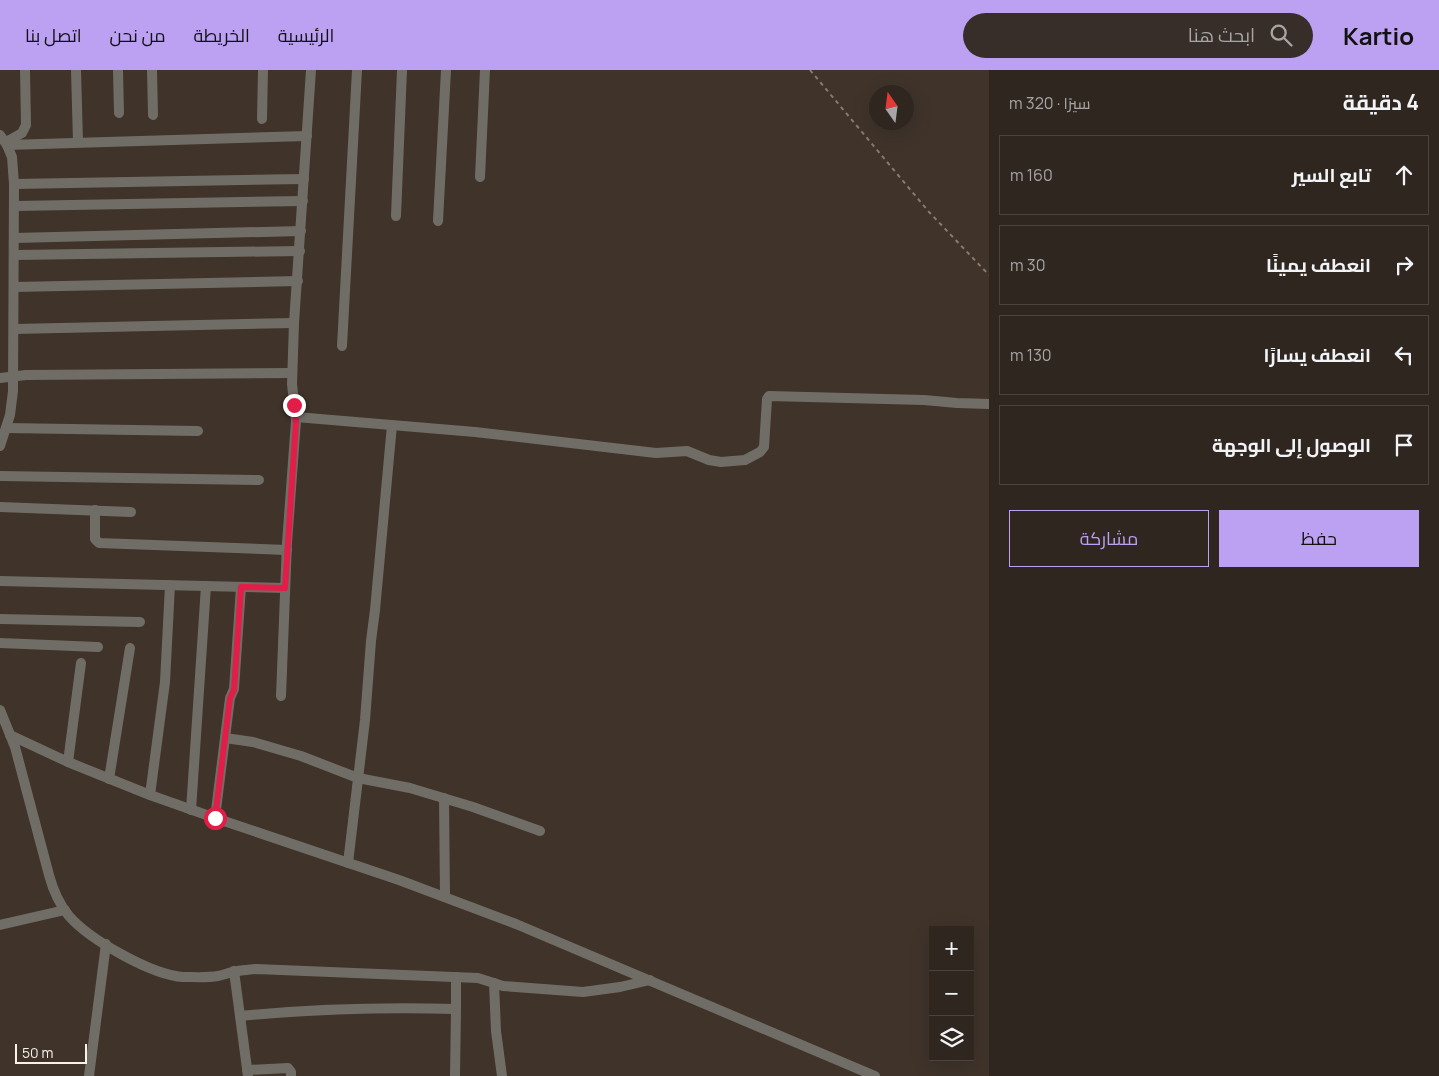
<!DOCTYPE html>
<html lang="ar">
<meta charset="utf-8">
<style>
body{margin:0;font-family:Manrope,Cairo,sans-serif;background:#372e29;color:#f1f3f6;direction:rtl}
.controls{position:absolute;right:15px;bottom:15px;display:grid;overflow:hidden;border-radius:0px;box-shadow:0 5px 20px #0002}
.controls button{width:45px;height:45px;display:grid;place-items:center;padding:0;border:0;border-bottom:1px solid #4a433e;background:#2f2620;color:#f1f3f6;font:25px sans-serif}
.compass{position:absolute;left:869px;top:15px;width:45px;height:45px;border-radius:50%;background:#2f2620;box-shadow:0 5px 20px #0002;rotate:346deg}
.scale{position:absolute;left:15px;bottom:12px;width:72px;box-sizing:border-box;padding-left:5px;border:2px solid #f9f1eb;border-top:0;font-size:14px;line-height:18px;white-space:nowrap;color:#f9f1eb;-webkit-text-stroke:4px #3f332a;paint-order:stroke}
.stop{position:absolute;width:15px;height:15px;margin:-11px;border:4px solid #e11d48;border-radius:50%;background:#fff}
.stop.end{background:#e11d48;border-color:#fff;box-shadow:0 1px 5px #0008}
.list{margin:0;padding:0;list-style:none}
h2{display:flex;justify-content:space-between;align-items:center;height:65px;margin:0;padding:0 20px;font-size:21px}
h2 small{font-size:16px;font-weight:400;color:#a7a5a5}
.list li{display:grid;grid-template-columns:32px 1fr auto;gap:15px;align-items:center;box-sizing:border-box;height:80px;margin:0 10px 10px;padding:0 10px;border:1px solid #4a433e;border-radius:0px}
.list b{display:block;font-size:19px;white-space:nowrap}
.list em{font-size:16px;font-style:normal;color:#a7a5a5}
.actions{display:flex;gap:10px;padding:15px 20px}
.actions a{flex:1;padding:11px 0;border:1px solid #bca0f2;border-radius:0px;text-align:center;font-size:18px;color:#bca0f2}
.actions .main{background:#bca0f2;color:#111}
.icon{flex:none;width:28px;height:28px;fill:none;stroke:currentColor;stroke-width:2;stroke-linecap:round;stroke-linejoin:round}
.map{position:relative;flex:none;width:989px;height:1006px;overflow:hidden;direction:ltr}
header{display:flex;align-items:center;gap:30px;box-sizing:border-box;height:70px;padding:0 25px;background:#bca0f2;color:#111}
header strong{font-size:24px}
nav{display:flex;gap:28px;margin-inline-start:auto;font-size:18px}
.search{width:350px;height:45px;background:#372e29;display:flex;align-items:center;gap:12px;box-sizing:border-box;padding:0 18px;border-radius:28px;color:#a7a5a5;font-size:19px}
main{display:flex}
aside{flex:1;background:#2f2620}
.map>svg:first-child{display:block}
</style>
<header>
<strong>Kartio</strong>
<div class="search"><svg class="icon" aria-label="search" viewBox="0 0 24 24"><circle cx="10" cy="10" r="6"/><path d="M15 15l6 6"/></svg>ابحث هنا</div>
<nav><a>الرئيسية</a><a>الخريطة</a><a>من نحن</a><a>اتصل بنا</a></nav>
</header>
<main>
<aside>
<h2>4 دقيقة<small>سيرًا · 320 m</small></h2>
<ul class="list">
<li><svg class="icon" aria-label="ahead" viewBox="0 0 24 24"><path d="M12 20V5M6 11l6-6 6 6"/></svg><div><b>تابع السير</b></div><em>160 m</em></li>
<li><svg class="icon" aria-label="right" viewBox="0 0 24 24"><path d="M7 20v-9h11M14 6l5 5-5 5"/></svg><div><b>انعطف يمينًا</b></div><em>30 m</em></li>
<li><svg class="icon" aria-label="left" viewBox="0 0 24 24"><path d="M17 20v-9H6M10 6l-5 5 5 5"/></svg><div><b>انعطف يسارًا</b></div><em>130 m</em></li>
<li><svg class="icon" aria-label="arrive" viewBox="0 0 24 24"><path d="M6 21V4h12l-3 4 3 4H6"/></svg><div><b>الوصول إلى الوجهة</b></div></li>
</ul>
<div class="actions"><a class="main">حفظ</a><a>مشاركة</a></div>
</aside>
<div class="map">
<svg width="989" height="1006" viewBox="0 0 989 1006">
<rect width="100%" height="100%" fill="#3f332a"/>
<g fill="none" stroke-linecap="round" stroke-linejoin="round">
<!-- path -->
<path stroke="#857b73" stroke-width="2" stroke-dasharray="4 4" stroke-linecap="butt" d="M810,0L929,142L989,205"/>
<!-- minor -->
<g stroke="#706d67" stroke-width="10">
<path d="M76,0L78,72"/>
<path d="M118,0L119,43"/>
<path d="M152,0L153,45"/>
<path d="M262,49L263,0"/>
<path d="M0,65L7,75L12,87L14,114L13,321L10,345L0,376"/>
<path d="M6,72L22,63L26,55L25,0"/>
<path d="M7,75L307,66"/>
<path d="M480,107L485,0"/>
<path d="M14,114L304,109"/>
<path d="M15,136L303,131"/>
<path d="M396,146L402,0"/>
<path d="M438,151L446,0"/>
<path d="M14,168L301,161"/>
<path d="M15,185L300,181"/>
<path d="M14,217L298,211"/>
<path d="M14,259L294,253"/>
<path d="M342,276L357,0"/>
<path d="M0,308L26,305L292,303"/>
<path d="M296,347L475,362L656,383L687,381L709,390L721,392L745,390L760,382L764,377L767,329L769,326L924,330L957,333L989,334"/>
<path d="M6,358L198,361"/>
<path d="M0,406L259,410"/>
<path d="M0,437L131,442"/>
<path d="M95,440V469L99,473L287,480"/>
<path d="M0,511L285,518"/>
<path d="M0,549L140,552"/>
<path d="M0,573L98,577"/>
<path d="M281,626L287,473L296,351L292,314L294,253L311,0"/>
<path d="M0,640L15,677L49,805C53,820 59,834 69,846C90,870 152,905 183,907C194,907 207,908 218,906C223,905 228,903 233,902C240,900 248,900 256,899L478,908L503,916L583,922L620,917L650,910"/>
<path d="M10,665L68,692L150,725L215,748L399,810L516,854L875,1006"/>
<path d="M225,668L253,672L301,686L358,708L410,718L473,737L540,761"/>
<path d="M68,692L81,593"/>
<path d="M109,709L130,578"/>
<path d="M150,725L165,612L170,515"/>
<path d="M444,728L445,827"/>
<path d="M191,740L206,516"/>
<path d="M215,748L230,628L234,619L241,517"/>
<path d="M348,793L365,650L371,571L375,540L392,355"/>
<path d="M0,855L65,840"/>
<path d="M234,901L248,1006"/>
<path d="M494,913L496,961L502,1006"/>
<path d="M240,946C312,939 384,937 456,939V907"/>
<path d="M247,1000L288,998L291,1002V1006"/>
<path d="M89,1006L106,874"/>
<path d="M455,1006L456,939"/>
</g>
</g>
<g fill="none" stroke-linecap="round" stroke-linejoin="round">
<!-- route -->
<path stroke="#e11d48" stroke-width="6" d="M215,748L230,628L234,620L241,517L285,518L296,351L294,335"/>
</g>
</svg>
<div class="controls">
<button>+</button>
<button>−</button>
<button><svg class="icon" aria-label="layers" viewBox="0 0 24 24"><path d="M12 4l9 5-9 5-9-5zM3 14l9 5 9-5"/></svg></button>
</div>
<svg class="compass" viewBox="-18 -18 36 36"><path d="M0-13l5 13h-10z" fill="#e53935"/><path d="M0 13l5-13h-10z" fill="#a7a5a5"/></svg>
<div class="scale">50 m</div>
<div class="stop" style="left:215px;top:748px"></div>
<div class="stop end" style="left:294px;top:335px"></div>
</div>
</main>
